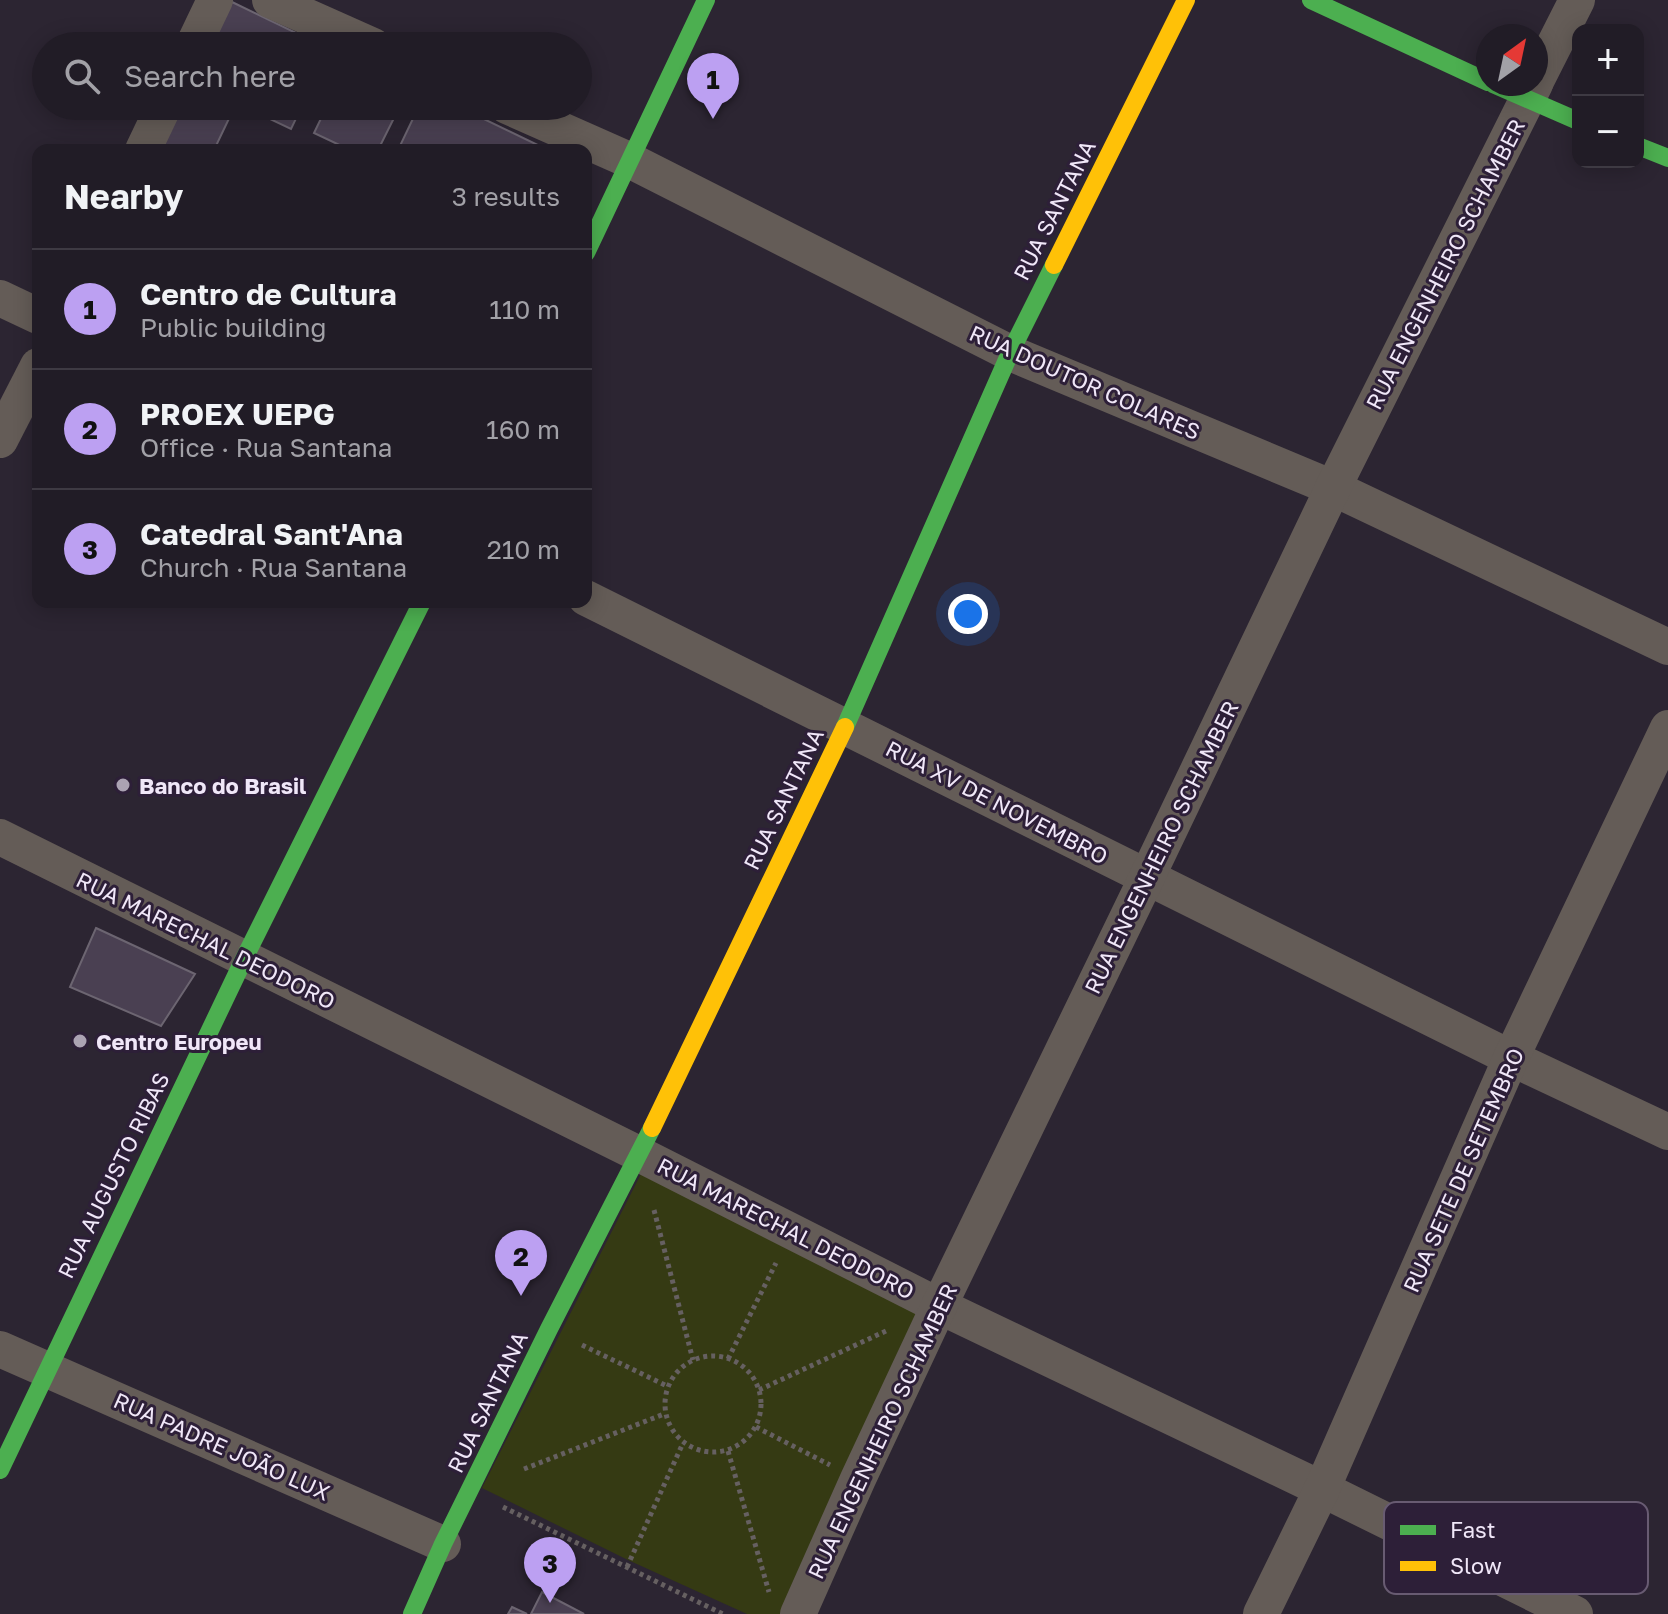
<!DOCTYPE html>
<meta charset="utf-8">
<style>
body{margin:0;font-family:"Golos Text",sans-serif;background:#2d2932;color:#f1f3f6}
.controls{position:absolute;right:24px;top:24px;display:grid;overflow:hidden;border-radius:16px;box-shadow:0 4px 20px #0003}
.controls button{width:72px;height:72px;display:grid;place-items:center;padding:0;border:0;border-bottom:2px solid #3e3a43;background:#211c26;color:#f1f3f6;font:40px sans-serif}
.compass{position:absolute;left:1476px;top:24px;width:72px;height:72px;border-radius:50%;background:#211c26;box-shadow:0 4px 20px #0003;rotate:33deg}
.you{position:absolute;left:968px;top:614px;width:28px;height:28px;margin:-20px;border:6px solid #fff;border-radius:50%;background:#1a73e8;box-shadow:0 0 0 12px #1a73e833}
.badge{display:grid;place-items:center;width:52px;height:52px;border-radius:50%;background:#bca0f2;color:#111;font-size:26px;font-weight:700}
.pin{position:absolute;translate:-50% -66px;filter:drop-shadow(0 2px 4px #0008)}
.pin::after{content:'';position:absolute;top:42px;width:28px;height:24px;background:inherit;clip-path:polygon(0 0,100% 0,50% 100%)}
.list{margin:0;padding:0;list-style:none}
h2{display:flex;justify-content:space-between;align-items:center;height:104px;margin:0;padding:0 32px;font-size:34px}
h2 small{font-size:26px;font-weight:400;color:#a2a1a7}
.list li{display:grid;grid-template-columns:52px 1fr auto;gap:24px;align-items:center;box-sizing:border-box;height:120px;padding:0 32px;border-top:2px solid #3e3a43}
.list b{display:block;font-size:30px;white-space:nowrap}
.list p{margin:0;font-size:26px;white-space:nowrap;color:#a2a1a7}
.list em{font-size:26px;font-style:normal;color:#a2a1a7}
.icon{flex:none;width:44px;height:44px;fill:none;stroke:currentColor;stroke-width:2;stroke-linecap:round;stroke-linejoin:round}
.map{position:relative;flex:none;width:1668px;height:1614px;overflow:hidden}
.search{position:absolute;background:#211c26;box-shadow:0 4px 20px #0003;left:32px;top:32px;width:560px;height:88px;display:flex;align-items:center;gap:20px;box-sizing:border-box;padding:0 28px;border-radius:44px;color:#a2a1a7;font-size:30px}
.panel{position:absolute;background:#211c26;box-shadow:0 4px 20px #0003;left:32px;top:144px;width:560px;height:464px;border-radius:16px}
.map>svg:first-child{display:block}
</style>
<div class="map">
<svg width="1668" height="1614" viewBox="0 0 1668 1614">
<rect width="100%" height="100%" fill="#2c2532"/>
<!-- green -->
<path fill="#353a13" d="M645,1166L926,1311L788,1614H747L628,1560L482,1488Z"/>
<!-- building -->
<g fill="#4a4052" stroke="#6c6571" stroke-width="2">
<path d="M232,2L323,46H211Z"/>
<path d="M182,106H235L214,150H160Z"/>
<path d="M243,106H302L291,129Z"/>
<path d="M327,106H400L378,150H350L314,133Z"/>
<path d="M419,106H457L548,150H398Z"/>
<path d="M96,928L195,974L161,1026L70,987Z"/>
<path d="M542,1592L584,1614H531Z"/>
<path d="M512,1607L527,1614H508Z"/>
</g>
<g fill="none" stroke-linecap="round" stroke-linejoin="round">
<!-- path -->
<g stroke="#666061" stroke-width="5" stroke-dasharray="4 4" stroke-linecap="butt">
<path d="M654,1210L693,1360"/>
<path d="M582,1345L667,1386"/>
<circle cx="713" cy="1404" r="48"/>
<path d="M728,1359L776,1263"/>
<path d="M759,1390L888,1330"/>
<path d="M756,1427L830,1465"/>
<path d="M728,1451L769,1592"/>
<path d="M524,1469L664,1414"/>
<path d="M503,1507L723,1614"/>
<path d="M627,1567L683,1443"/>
</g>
<!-- street -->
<g stroke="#645c57" stroke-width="36">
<path d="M270,0L373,46"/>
<path d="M193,46L215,0"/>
<path d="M1536,81L1577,0"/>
<path d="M507,106L629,160L1010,353L1333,488L1668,647"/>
<path d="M143,150L164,106"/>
<path d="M0,298L38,316"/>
<path d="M0,440L38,366"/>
<path d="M586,598L1511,1058L1668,1132"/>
<path d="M0,837L639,1154L939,1306L1322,1489L1575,1614"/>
<path d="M0,1349L443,1544"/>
<path d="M798,1614L858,1479L939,1306L1147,877L1333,488L1535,84"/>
<path d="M1261,1614L1322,1489L1511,1058L1668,728"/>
</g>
<!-- fast -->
<g stroke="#4caf50" stroke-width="18">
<path d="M1311,0L1488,82"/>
<path d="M1493,84L1578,121"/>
<path d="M1638,146L1668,158"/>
<path d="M586,253L706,0"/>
<path d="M845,727L1010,353L1054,265"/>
<path d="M0,1470L244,959L422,602"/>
<path d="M412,1614L443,1544L549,1329L652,1128"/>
</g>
<!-- slow -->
<g stroke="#ffc107" stroke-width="18">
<path d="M1054,265L1186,0"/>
<path d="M652,1128L845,727"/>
</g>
</g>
<!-- markers -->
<g fill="#aba3b3" stroke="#2d1f38" stroke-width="3">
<circle cx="123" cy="785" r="8"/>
<circle cx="80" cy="1041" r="8"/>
</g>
<g text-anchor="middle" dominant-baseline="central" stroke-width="6" stroke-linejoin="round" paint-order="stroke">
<!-- street labels -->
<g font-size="22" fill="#f0e7f8" stroke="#2d1f38">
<text transform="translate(1054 210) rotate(-63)">RUA SANTANA</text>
<text transform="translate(1445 264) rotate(-63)">RUA ENGENHEIRO SCHAMBER</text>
<text transform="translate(1085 382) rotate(24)">RUA DOUTOR COLARES</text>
<text transform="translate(783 799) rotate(-64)">RUA SANTANA</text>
<text transform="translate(997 802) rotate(27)">RUA XV DE NOVEMBRO</text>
<text transform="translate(1161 847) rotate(-64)">RUA ENGENHEIRO SCHAMBER</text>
<text transform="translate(206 940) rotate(26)">RUA MARECHAL DEODORO</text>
<text transform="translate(1463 1170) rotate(-66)">RUA SETE DE SETEMBRO</text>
<text transform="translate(113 1175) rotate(-64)">RUA AUGUSTO RIBAS</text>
<text transform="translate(786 1228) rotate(27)">RUA MARECHAL DEODORO</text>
<text transform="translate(487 1402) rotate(-64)">RUA SANTANA</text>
<text transform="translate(882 1431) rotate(-65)">RUA ENGENHEIRO SCHAMBER</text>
<text transform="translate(222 1446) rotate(24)">RUA PADRE JOÃO LUX</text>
</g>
<!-- poi labels -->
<g font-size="22" font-weight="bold" fill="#f0e7f8" stroke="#2d1f38" text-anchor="start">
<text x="139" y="785">Banco do Brasil</text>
<text x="96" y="1041">Centro Europeu</text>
</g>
</g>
<!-- legend -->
<rect x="1384" y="1502" width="264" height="92" rx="12" fill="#2d1f38" stroke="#685b72" stroke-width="2"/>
<rect x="1400" y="1525" width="36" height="10" fill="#4caf50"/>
<rect x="1400" y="1561" width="36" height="10" fill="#ffc107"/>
<g font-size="22" fill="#f0e7f8">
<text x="1450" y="1538">Fast</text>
<text x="1450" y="1574">Slow</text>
</g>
</svg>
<div class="controls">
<button>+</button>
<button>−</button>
</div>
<svg class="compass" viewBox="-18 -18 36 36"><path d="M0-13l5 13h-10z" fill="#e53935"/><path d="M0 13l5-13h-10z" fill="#a2a1a7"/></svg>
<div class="you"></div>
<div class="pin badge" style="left:713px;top:119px">1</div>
<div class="pin badge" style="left:521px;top:1296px">2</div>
<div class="pin badge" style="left:550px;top:1603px">3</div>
<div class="search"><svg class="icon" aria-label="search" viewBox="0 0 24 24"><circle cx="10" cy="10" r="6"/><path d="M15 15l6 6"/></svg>Search here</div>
<section class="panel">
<h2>Nearby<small>3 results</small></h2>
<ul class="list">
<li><span class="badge">1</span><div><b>Centro de Cultura</b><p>Public building</p></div><em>110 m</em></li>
<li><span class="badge">2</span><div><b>PROEX UEPG</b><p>Office · Rua Santana</p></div><em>160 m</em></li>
<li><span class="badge">3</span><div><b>Catedral Sant'Ana</b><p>Church · Rua Santana</p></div><em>210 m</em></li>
</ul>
</section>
</div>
